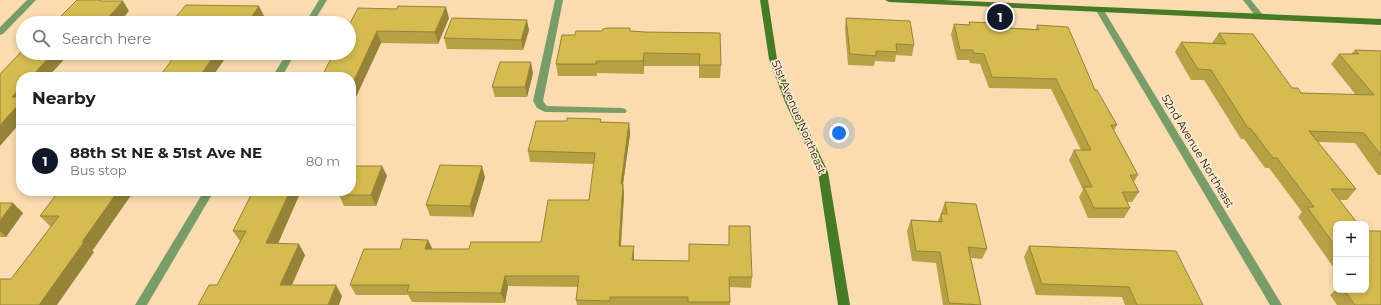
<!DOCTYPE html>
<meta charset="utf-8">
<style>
body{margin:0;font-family:Montserrat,sans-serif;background:#f2f2f2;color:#222}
.controls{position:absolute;right:12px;bottom:12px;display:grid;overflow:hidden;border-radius:8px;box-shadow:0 2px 6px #0003}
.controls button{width:36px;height:36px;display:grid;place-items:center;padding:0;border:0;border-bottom:1px solid #e0e0e0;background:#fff;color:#222;font:20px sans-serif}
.you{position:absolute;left:839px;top:133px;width:14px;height:14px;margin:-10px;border:3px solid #fff;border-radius:50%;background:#1a73e8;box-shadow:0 0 0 6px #1a73e833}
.badge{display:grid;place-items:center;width:26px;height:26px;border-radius:50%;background:#111827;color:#fff;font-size:13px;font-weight:700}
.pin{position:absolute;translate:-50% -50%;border:2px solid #fff;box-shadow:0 1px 4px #0006}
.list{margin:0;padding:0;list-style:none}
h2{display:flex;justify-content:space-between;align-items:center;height:52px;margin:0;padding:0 16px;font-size:17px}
h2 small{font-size:13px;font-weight:400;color:#767676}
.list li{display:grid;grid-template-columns:26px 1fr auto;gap:12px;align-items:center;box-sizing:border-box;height:72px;padding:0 16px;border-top:1px solid #e0e0e0}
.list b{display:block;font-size:15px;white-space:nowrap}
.list p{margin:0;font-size:13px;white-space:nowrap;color:#767676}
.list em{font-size:13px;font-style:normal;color:#767676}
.icon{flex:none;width:22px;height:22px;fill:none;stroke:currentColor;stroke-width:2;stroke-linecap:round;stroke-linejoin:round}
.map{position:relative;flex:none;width:1381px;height:305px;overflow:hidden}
.search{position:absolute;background:#fff;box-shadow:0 2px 6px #0003;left:16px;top:16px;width:340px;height:44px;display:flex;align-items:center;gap:10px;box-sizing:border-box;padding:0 14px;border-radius:22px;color:#767676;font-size:15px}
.panel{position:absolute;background:#fff;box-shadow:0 2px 6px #0003;left:16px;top:72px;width:340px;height:124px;border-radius:16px}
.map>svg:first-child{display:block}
</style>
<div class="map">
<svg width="1381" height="305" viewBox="0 0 1381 305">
<rect width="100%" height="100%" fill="#fbdcb0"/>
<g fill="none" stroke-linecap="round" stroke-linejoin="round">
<!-- lane -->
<path fill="#799c68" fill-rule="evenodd" d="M555,0H563L543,101L547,106L622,108L625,109L627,111L625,113L545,112L537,108L533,101Z"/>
<!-- street -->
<g fill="#799c68" fill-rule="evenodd">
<path d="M27,0H36L3,34L0,35V27Z"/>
<path d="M319,0H327L313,23H305Z"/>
<path d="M1243,0H1251L1264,16L1263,18H1257Z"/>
<path d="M1096,7H1102L1103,9L1282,305H1270L1095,9Z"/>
<path d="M287,53H295L282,77H272Z"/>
<path d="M204,191H214L147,305H135Z"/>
</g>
<!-- secondary -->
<g fill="#467a25" fill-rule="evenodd">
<path d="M760,0H768L777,59L795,102L828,172L850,305H838L818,172L785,102L769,59Z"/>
<path d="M885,0H943L1381,19V25L889,2Z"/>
</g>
</g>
<!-- wall -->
<g fill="#b7a145">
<path d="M449,18L438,44L381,43L355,99H351V77L323,74L349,25Z"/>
<path d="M846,18L914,45L912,56L896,55L895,62L875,61L874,66L848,65L845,29Z"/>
<path d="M969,22L994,27L1036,29L1037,25L1095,90L1117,125L1114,130L1138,175L1134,182L1139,192L1132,202H1127L1130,208L1124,218H1088L1079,197L1083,190L1069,160L1074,150H1081L1051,89L989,88L980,64L970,63L969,60H957L951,34L954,24L969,25Z"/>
<path d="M630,28V31L645,32L720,33L721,65L720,78H699V66H644V74L597,73V76H558L556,64L575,35Z"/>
<path d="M529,30L523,50L447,49L444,38Z"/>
<path d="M1219,33L1292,88L1301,93L1356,95L1331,64L1339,54H1351L1355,50L1381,51V175H1378L1355,143L1318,142L1356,189L1347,200H1339L1336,224V271L1298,217L1302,212L1269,168H1265L1244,139H1241L1204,80H1191L1175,52L1181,42L1212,43Z"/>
<path d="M533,73L527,97H495L492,87Z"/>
<path d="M601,122L629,123L630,134L623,184L624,195L621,246H634V260L689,261L729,245V226L752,277L751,288L730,287V305H577L576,300L578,287L508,286L505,303L412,302L408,295H356L350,285L400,249L428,240L432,249H469L541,242L589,200L594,164L530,162L528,151Z"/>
<path d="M382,166L387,176L376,206H344L339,195Z"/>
<path d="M485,177L473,217L430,216L426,205Z"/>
<path d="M59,191H134L92,251L94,252L11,279L51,226H50L40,216Z"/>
<path d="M253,191H301L278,243L305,255L292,285L342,296L217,285L240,241L233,231Z"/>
<path d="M945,202L987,249L982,259L971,258L981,305H943L936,263L912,261L907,231L911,220L938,221L941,214V213Z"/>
<path d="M0,203L23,213L6,237H0Z"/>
<path d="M1029,246L1203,305H1125L1122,297L1036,295L1024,257Z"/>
<path d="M1336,289V290H1366L1381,305H1337L1330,295Z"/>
</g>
<!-- shaded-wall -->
<g fill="#958338">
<path d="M123,1L129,11L119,23H103Z"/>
<path d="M259,6L264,16L259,23H247Z"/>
<path d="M446,7L449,18L438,44L435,32Z"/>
<path d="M527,20L529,30L523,50L521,40Z"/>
<path d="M377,31L381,43L355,99L351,89V87Z"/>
<path d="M53,53H70L48,77H31Z"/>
<path d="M216,53H229L212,77H199Z"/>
<path d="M644,53V74L643,61Z"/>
<path d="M531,62L533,73L527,97L525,87Z"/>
<path d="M21,87V122L0,146V125L12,97Z"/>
<path d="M629,123L630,134L623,184L624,195L620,256L619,246L621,184Z"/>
<path d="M382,166L387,176L376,206L371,195Z"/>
<path d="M482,166L485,177L473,217L470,206Z"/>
<path d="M118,191H134L92,251L94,252L57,305H39L82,242Z"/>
<path d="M290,191H301L273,255L266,243Z"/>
<path d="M13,203L23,213L6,237L0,231V221Z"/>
<path d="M428,240L433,250L425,249Z"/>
<path d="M299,244L305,255L287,296L280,285Z"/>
<path d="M634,246V257L633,271L632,260Z"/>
<path d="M505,276L508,286L505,303L501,293Z"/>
<path d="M336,285L342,296L339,305H328Z"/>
</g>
<!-- building -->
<g fill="#d5bb50" stroke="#958338">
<path d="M77,0H101L100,1H123L103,23H54Z"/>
<path d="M186,5L259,6L247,23H171Z"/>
<path d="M398,6L446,7L435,32L377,31L351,87V77H318L319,74H323L334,53H349V25L358,8L397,9Z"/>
<path d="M452,18L527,20L521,40L444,38Z"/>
<path d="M846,18L910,21L914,45L896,44L897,52L876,51V56L850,54Z"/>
<path d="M969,22L993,23L994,27L1039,30L1037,25L1068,27L1095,90H1097L1117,125H1111L1138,175H1130L1139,192H1122L1130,208H1094L1084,187H1092L1074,150H1091L1056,79L992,77L984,54L973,53V50H960L954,24L970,25Z"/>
<path d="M607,28H630V31L645,32L720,33L721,65H699L700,54L644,53L643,61H596V64H556L562,35H575L576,31H602L603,29Z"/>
<path d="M1219,33L1253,34L1292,88H1298L1301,93L1374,95L1339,54H1359L1355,50L1381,51V155L1364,133L1309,131L1356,189H1331L1358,224H1336V247L1307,207H1314L1277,158H1273L1251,129L1248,128L1211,70L1198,69L1181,42L1226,44Z"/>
<path d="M23,50V53H53L31,77H21V87L12,97H21V102L0,125V74Z"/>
<path d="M177,53H216L199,77H159Z"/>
<path d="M500,62H531L525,87H492Z"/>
<path d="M567,118L601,119L600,122L629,123L621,184H623L619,246H634L632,260L689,261V244L729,245V226H750L752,277H729L730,302H688V297H610V301L576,300L579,276H505L501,293L407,292L409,285H350L364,249H400L403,239L428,240L425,249H469L471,242H541L548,200H589L595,153L528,151L536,121H567Z"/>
<path d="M440,165L482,166L470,206L426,205Z"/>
<path d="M351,166H382L371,195H339L341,191H351Z"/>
<path d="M59,191H118L82,242H84L39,305H0V279H11L59,216H40Z"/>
<path d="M253,191H290L266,243L299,244L280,285H336L328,305H198L209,285H217L246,231H233Z"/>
<path d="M945,202L976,204L987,249L968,247L981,305L949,303L940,252L916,251L911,220L942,222L941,214H947Z"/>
<path d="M0,203H13L0,221Z"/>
<path d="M1366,231H1381V305H1355L1344,290H1366Z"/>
<path d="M1029,246L1176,251L1203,305H1137L1129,287L1042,284Z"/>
</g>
<g text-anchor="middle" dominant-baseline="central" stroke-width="3.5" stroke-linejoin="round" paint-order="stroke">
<!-- street labels -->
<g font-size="11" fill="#1c1103" stroke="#feebd1">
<text transform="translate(799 117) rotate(67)">51st Avenue Northeast</text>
<text transform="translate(1198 151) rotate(59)">52nd Avenue Northeast</text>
</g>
</g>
</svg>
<div class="controls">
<button>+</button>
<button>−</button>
</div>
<div class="you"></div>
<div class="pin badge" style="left:1000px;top:17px">1</div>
<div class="search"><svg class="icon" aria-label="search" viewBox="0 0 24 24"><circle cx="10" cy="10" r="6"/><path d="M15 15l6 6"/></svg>Search here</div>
<section class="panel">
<h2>Nearby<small></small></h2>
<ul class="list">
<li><span class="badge">1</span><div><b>88th St NE &amp; 51st Ave NE</b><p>Bus stop</p></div><em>80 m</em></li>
</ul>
</section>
</div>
